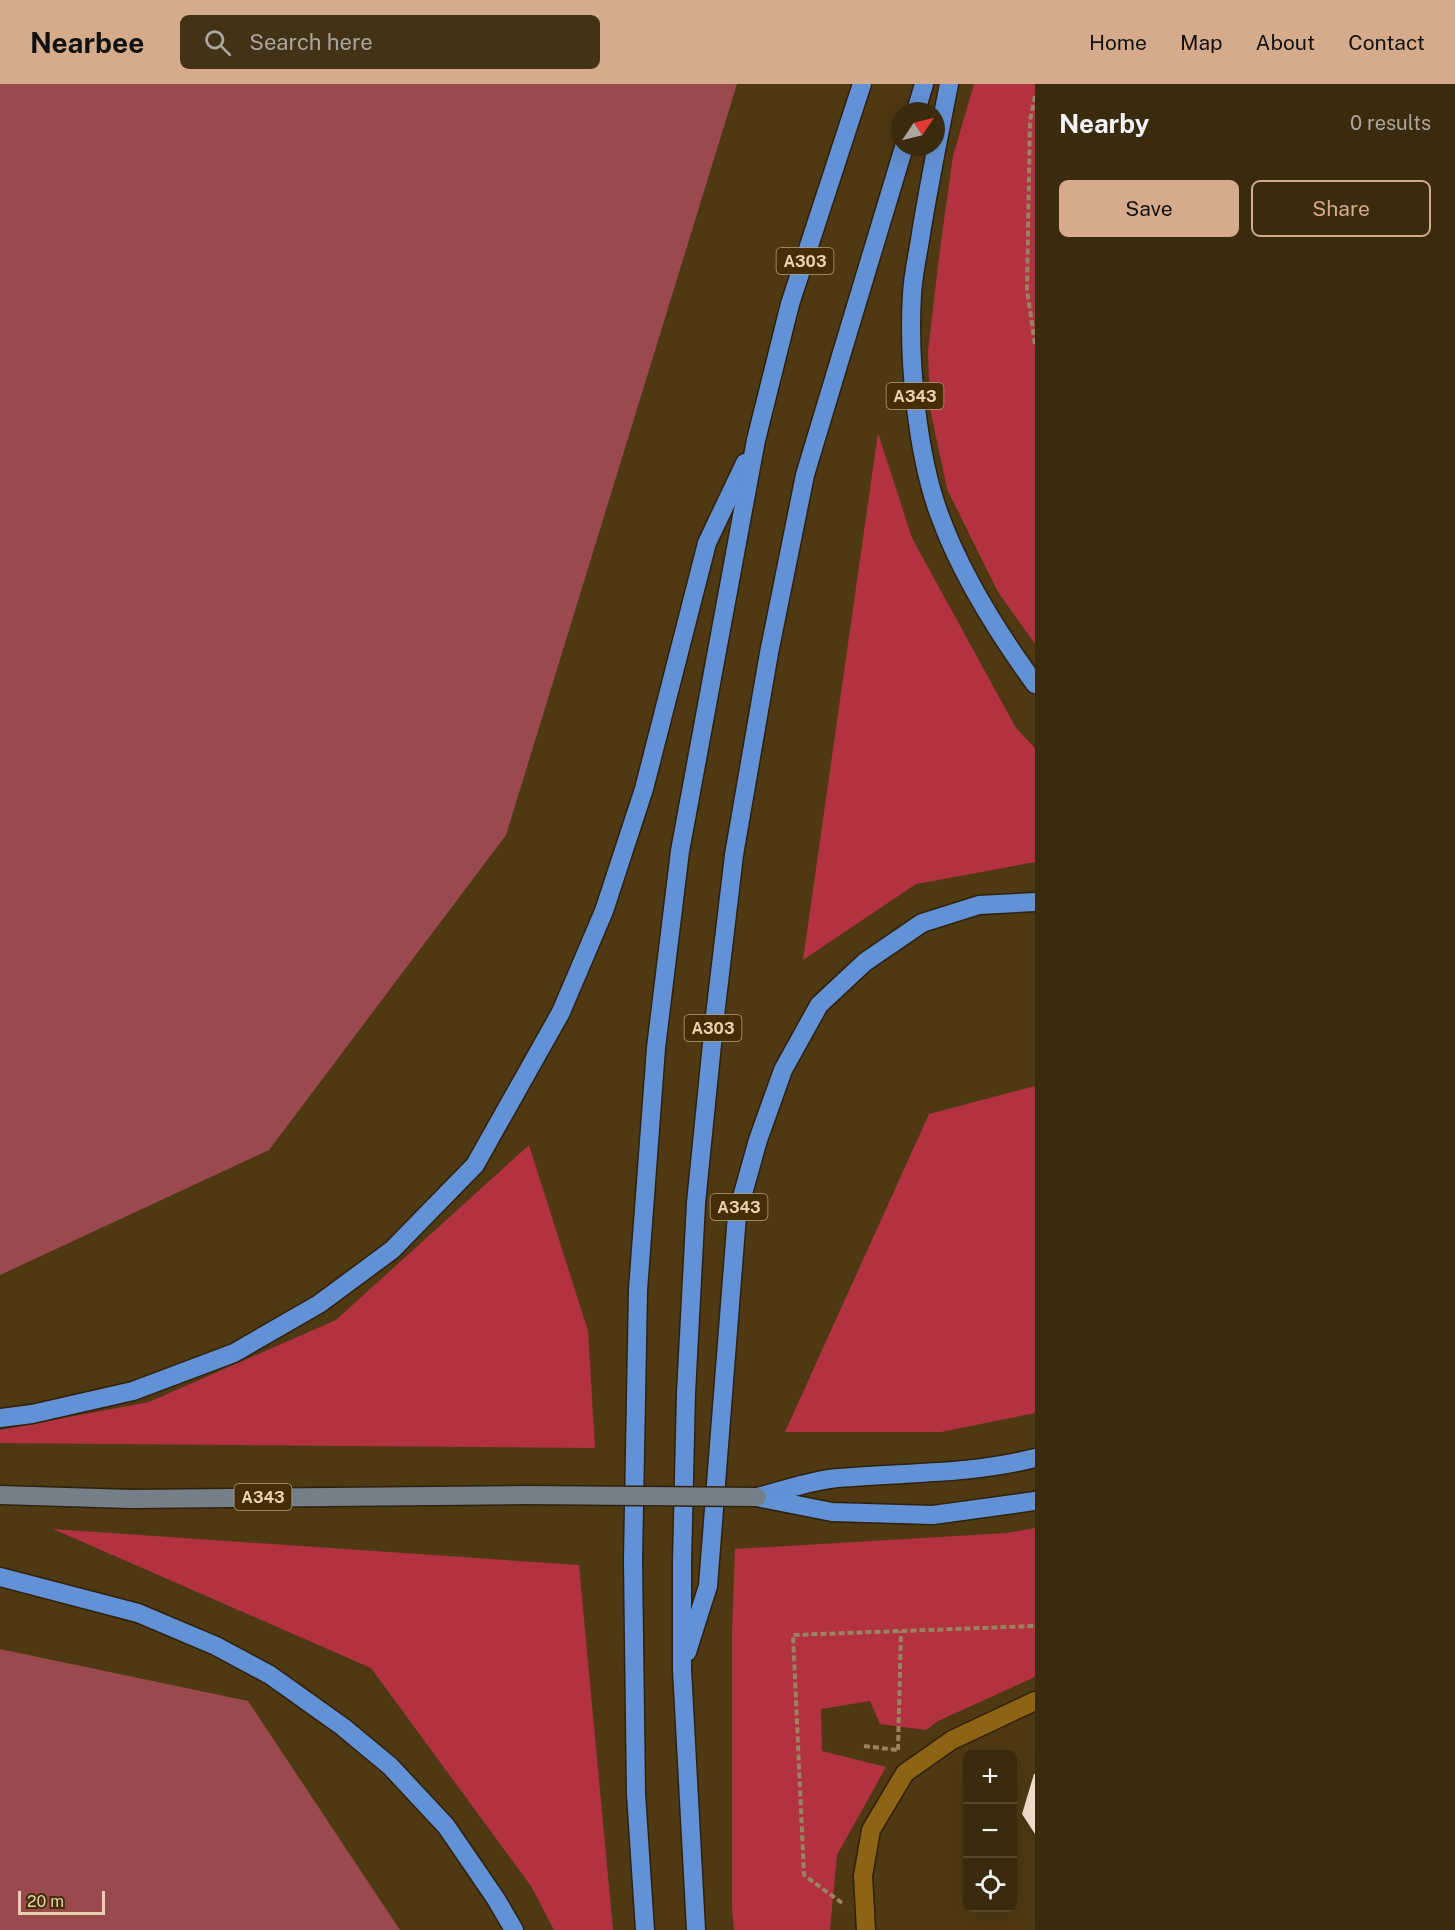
<!DOCTYPE html>
<meta charset="utf-8">
<style>
body{margin:0;font-family:"Public Sans",sans-serif;background:#423317;color:#f1f3f6}
.controls{position:absolute;right:18px;bottom:18px;display:grid;overflow:hidden;border-radius:9px;box-shadow:0 6px 24px #0002}
.controls button{width:54px;height:54px;display:grid;place-items:center;padding:0;border:0;border-bottom:2px solid #54472e;background:#3b2b0e;color:#f1f3f6;font:30px sans-serif}
.compass{position:absolute;left:891px;top:18px;width:54px;height:54px;border-radius:50%;background:#3b2b0e;box-shadow:0 6px 24px #0002;rotate:55deg}
.scale{position:absolute;left:18px;bottom:15px;width:87px;box-sizing:border-box;padding-left:6px;border:3px solid #e8d1b0;border-top:0;font-size:16px;line-height:21px;white-space:nowrap;color:#e8d1b0;-webkit-text-stroke:4px #442e06;paint-order:stroke}
.list{margin:0;padding:0;list-style:none}
h2{display:flex;justify-content:space-between;align-items:center;height:78px;margin:0;padding:0 24px;font-size:26px}
h2 small{font-size:20px;font-weight:400;color:#aca79e}
.actions{display:flex;gap:12px;padding:18px 24px}
.actions a{flex:1;padding:14px 0;border:2px solid #d6ab8b;border-radius:9px;text-align:center;font-size:21px;color:#d6ab8b}
.actions .main{background:#d6ab8b;color:#111}
.icon{flex:none;width:33px;height:33px;fill:none;stroke:currentColor;stroke-width:2;stroke-linecap:round;stroke-linejoin:round}
.map{position:relative;flex:none;width:1035px;height:1846px;overflow:hidden}
header{display:flex;align-items:center;gap:36px;box-sizing:border-box;height:84px;padding:0 30px;background:#d6ab8b;color:#111}
header strong{font-size:28px}
nav{display:flex;gap:33px;margin-inline-start:auto;font-size:21px}
.search{width:420px;height:54px;background:#423317;display:flex;align-items:center;gap:15px;box-sizing:border-box;padding:0 21px;border-radius:9px;color:#aca79e;font-size:22px}
main{display:flex}
aside{flex:1;background:#3b2b0e}
.map>svg:first-child{display:block}
</style>
<header>
<strong>Nearbee</strong>
<div class="search"><svg class="icon" aria-label="search" viewBox="0 0 24 24"><circle cx="10" cy="10" r="6"/><path d="M15 15l6 6"/></svg>Search here</div>
<nav><a>Home</a><a>Map</a><a>About</a><a>Contact</a></nav>
</header>
<main>
<div class="map">
<svg width="1035" height="1846" viewBox="0 0 1035 1846">
<defs>
<filter id="shadow"><feDropShadow dx="5.5" dy="5.5" stdDeviation="3" flood-color="#0009"/></filter>
</defs>
<rect width="100%" height="100%" fill="#4f3912"/>
<!-- green -->
<g fill="#9a4a4f">
<path d="M0,0H737L506,751L269,1066L0,1191Z"/>
<path d="M0,1565L248,1617L400,1846H0Z"/>
</g>
<!-- forest -->
<g fill="#b23242">
<path d="M974,0H1035V560L998,508L947,405L930,324L928,267L940,165L953,72Z"/>
<path d="M878,349L912,454L1016,644L1035,664V778L916,800L803,876Z"/>
<path d="M1035,1002V1329L941,1348H785L929,1030Z"/>
<path d="M529,1061L588,1247L595,1364L0,1359V1346L149,1318L336,1236Z"/>
<path d="M1035,1444V1593L938,1637L926,1646L880,1640L870,1617L821,1625L822,1667L886,1683L837,1771L830,1846H734L732,1823V1548L735,1465L1007,1449Z"/>
<path d="M53,1445L579,1481L613,1846H554L531,1802L371,1584Z"/>
</g>
<!-- building -->
<path fill="#f3ddcd" filter="url(#shadow)" d="M1034,1690H1035V1750L1022,1730Z"/>
<g fill="none" stroke-linecap="round" stroke-linejoin="round">
<!-- minor casing -->
<g stroke="#2f210b" stroke-width="21">
<path id="minor" d="M866,1846L863,1792L871,1746L905,1689L952,1656L1035,1617"/>
</g>
<!-- major casing -->
<g stroke="#2f210b" stroke-width="21">
<path id="major" d="M0,1411L131,1415L526,1411"/>
</g>
<!-- highway casing -->
<g stroke="#2f210b" stroke-width="21">
<g id="highway">
<path d="M949,0C939,52 928,104 920,156C917,174 913,192 912,210C908,276 917,373 941,435C963,494 998,549 1035,600"/>
<path d="M916,27L924,0"/>
<path d="M0,1334L32,1330L133,1307L234,1269L319,1220L392,1166L475,1081L561,928L604,827L644,705L707,459L745,379"/>
<path d="M757,1413C783,1407 811,1396 838,1394C905,1388 968,1391 1035,1374"/>
<path d="M761,1414L832,1428L933,1431L1035,1417"/>
<path d="M0,1493L138,1529L216,1562L270,1591L343,1643L390,1682L446,1742L496,1815L514,1846"/>
<path d="M687,1568L708,1502L737,1131L758,1056L783,986L819,921L865,878L922,839L979,821L1035,818"/>
<path d="M645,1846L636,1710L633,1476L638,1206L656,964L680,767L756,356L790,220L862,0"/>
<path d="M696,1846L682,1585V1479L686,1309L696,1119L714,940L734,771L769,569L805,391L904,63"/>
</g>
</g>
<!-- path -->
<g stroke="#9a835f" stroke-width="4" stroke-dasharray="6 3" stroke-linecap="butt">
<path d="M1035,12L1030,36L1027,205L1035,261"/>
<path d="M864,1662L897,1666"/>
<path d="M898,1666L901,1547"/>
<path d="M842,1819L804,1791L793,1551L1035,1542"/>
</g>
<!-- minor -->
<use href="#minor" stroke="#8d6415" stroke-width="18"/>
<!-- major -->
<use href="#major" stroke="#747f89" stroke-width="18"/>
<!-- highway -->
<use href="#highway" stroke="#6391d6" stroke-width="18"/>
<!-- major-bridge casing -->
<g stroke="#2f210b" stroke-width="21" stroke-linecap="butt">
<path id="major-bridge" d="M526,1411L757,1413"/>
</g>
<!-- major-bridge -->
<use href="#major-bridge" stroke="#747f89" stroke-width="18"/>
</g>
<g text-anchor="middle" dominant-baseline="central" stroke-width="6" stroke-linejoin="round" paint-order="stroke">
<!-- shield labels -->
<g fill="#442e06" stroke="#b7a07d" stroke-width="1.5">
<rect x="776.5" y="164" width="57" height="26" rx="4.5"/>
<rect x="886.5" y="299" width="57" height="26" rx="4.5"/>
<rect x="684.5" y="931" width="57" height="26" rx="4.5"/>
<rect x="710.5" y="1110" width="57" height="26" rx="4.5"/>
<rect x="234.5" y="1400" width="57" height="26" rx="4.5"/>
</g>
<g font-size="16" font-weight="bold" fill="#e8d1b0">
<text x="805" y="177">A303</text>
<text x="915" y="312">A343</text>
<text x="713" y="944">A303</text>
<text x="739" y="1123">A343</text>
<text x="263" y="1413">A343</text>
</g>
</g>
</svg>
<div class="controls">
<button>+</button>
<button>−</button>
<button><svg class="icon" aria-label="locate" viewBox="0 0 24 24"><circle cx="12" cy="12" r="6"/><path d="M12 2v4M12 18v4M2 12h4M18 12h4"/></svg></button>
</div>
<svg class="compass" viewBox="-18 -18 36 36"><path d="M0-13l5 13h-10z" fill="#e53935"/><path d="M0 13l5-13h-10z" fill="#aca79e"/></svg>
<div class="scale">20 m</div>
</div>
<aside>
<h2>Nearby<small>0 results</small></h2>
<ul class="list">
</ul>
<div class="actions"><a class="main">Save</a><a>Share</a></div>
</aside>
</main>
